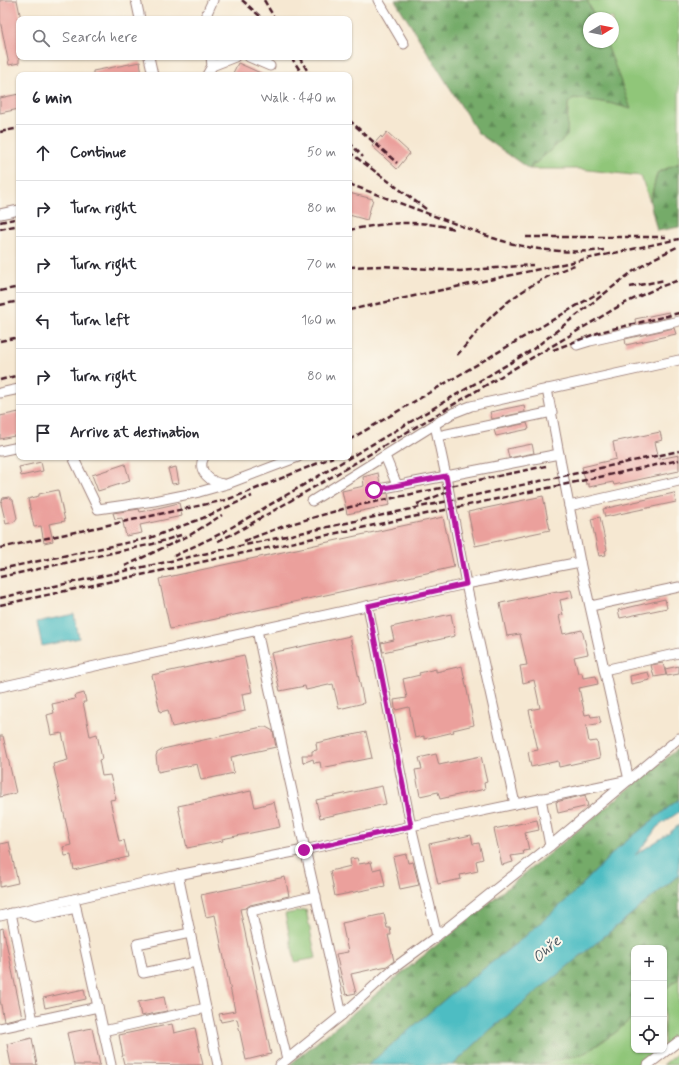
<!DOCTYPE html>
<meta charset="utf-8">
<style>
body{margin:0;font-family:Mynerve,sans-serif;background:#f7f7f7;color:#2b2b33}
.controls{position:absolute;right:12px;bottom:12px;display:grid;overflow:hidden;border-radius:8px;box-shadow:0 1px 3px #0004}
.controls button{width:36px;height:36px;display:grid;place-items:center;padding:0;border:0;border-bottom:1px solid #e1e1e2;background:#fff;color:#2b2b33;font:20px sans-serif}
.compass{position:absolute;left:583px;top:12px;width:36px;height:36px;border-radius:50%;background:#fff;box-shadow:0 1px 3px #0004;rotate:80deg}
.stop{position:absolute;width:12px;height:12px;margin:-9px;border:3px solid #b5179e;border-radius:50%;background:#fff}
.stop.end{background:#b5179e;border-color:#fff;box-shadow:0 1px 4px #0008}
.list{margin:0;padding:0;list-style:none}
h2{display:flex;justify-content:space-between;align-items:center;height:52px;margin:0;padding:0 16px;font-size:17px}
h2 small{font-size:13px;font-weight:400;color:#7c7c81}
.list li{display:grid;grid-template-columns:26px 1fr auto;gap:12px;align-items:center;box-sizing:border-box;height:56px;padding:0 16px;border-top:1px solid #e1e1e2}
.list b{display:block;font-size:15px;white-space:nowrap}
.list em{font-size:13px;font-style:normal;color:#7c7c81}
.icon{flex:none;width:22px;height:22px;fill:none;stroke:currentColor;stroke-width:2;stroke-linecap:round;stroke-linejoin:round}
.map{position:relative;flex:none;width:679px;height:1065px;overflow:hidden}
.search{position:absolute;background:#fff;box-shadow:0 1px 3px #0004;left:16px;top:16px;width:336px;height:44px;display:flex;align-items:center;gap:10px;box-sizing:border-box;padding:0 14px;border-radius:8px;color:#7c7c81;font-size:15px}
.panel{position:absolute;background:#fff;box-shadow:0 1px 3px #0004;left:16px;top:72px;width:336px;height:388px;border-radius:8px}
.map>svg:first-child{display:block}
</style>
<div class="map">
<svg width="679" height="1065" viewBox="0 0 679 1065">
<defs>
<pattern id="forest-firs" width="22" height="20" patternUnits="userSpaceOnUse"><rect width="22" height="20" fill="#74ab69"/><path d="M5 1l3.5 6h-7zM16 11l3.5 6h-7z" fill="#618b57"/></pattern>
</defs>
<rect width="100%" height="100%" fill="#fbf7ec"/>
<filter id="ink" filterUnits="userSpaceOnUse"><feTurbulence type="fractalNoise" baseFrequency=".025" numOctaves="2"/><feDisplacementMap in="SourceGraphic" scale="8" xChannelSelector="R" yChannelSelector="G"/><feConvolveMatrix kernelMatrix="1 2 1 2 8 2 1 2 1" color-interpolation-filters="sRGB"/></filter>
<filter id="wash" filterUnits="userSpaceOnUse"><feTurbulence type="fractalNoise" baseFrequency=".012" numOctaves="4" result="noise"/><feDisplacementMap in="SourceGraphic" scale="16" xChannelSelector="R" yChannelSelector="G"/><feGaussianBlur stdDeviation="0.9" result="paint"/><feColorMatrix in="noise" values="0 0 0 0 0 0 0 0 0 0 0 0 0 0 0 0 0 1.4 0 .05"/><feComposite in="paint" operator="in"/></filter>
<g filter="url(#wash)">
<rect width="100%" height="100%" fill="#f6e8d2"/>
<!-- green -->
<g fill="#90c679" stroke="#6d7252">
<path d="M587,0H679V163L657,173L650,202L641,176L580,169H529L567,136L568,103L574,98L609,103L630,108L606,42H613V18H595Z"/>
<path d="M306,910L316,958L295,962L285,914Z"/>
<path d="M679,978V1037L664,1048V990Z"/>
<path d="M634,1016V1050H662L644,1065H539L585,1053L615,1033Z"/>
<path d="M679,1052V1065H663Z"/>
</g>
<!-- forest -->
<g fill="url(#forest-firs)" stroke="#5f654a">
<path d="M395,0H587L595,18H589V42H606L631,109L609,103L574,98L568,103L567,136L529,169L478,133Z"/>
<path d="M679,163V227L657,231L650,202L657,173Z"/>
<path d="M679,748V799L618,848L570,897L522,939L450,995L368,1065H289Z"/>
<path d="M679,875V978L664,990V948H634V1016L615,1033L585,1053L539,1065H453L490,1030Z"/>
</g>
<!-- water -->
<g fill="#4ebdc3" stroke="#4c6e77">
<path d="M74,614L79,638L42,646L37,622Z"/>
<path d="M679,799V812L657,827L646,843L635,855L668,834L679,825V875L490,1030L453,1065H368L450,995L522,939L570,897L618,848Z"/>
</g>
<g id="blocks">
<!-- building -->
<g fill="#eba09c">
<path d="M0,0H17L21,19H19V63L9,65L0,20Z"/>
<path d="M140,62L142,75H93V71Z"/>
<path d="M238,63L265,75H232Z"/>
<path d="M19,94V109L0,113V98Z"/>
<path d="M387,132L410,153L397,169L372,146L381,136L382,138Z"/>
<path d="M349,193L373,199L367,220L349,215Z"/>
<path d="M669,312L670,317L636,325L635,319Z"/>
<path d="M674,328L676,334L626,345L625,339Z"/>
<path d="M524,405L525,412L492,419L490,412Z"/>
<path d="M19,412V435L0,439V416Z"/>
<path d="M527,423L529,429L496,436L494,430Z"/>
<path d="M660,432L662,440L655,442L659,459L679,455V471L614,485L613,482L589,487V484H586L582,467L616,459L613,442Z"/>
<path d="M532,444L534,453L509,458L507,449Z"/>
<path d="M41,462L43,471L21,476L19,467Z"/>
<path d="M125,464L130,481L98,491L92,475Z"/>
<path d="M176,467L179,483L172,484L168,469Z"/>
<path d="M378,473L380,483L370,485L368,492L372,496L388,493L390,505L347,514L342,491L364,486L363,477Z"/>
<path d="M58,490L65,521L49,524L53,541L44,543L41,526L34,527L28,499L39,496V494Z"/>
<path d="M674,493L676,502L605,517L603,509Z"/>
<path d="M543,496L550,530L475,546L468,512Z"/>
<path d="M9,497L13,500L17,518L14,522L6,524L1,503L3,498Z"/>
<path d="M179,503L182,516L140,525L142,533L126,536L122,518L115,519L113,513L139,509L140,512Z"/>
<path d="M443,517L454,567L170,629L159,579Z"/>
<path d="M600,517L607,550L605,551L606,555L599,556L591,519Z"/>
<path d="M571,590L573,597L560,600L563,615L559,616L563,634L582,630L588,654L574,657L578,673H582L583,678L596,676L598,684L579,688L585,715L590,714L591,717L599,716L601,723L586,726L589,742L597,741L600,758L559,767L558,761L531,767L528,752L538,750L529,710L540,708L534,680L523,683L520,666L527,665L520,634L507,636L500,604L501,603L557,591V592Z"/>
<path d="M665,599L667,608L620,618L618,610Z"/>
<path d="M451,614L455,636L383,652L381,643L394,640L391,627Z"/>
<path d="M350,636L364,703L339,709L333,684L306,690L305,686L280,691L271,653Z"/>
<path d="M244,655L252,692L242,694L245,711L172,727L168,710L160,712L152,675Z"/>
<path d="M663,663L666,675L654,677L651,665Z"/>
<path d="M462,666L474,725L453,730L454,732L424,739V736L415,738L409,707L396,710L395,708L394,700L407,698L403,679L420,675L419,673L436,669V672Z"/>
<path d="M679,666V674L667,676L665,669Z"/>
<path d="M648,672L650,680L631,684L630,676Z"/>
<path d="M84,693L86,702H83L90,736L97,734L102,759L99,760L102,776L110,775L116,799L110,800L119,841L124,840L128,857L74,870L71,855L65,856L63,847L71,845L53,764L68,760L62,733L51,735L47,715L54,713L52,704L75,699L74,696Z"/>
<path d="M262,727H266L273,731L276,747L231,757L234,773L201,780L197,764L158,772L156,756L157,753L163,749Z"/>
<path d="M366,732L372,758L321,768L320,762L314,763L313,759L303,763L302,755H312V751L317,750L316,743Z"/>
<path d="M0,736H3L16,793L0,797Z"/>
<path d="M436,754L439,765L481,756L487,782L484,783L485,789L440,799L438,792L420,796L415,770L422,769L419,758Z"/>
<path d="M382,786L386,804L320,818L316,800Z"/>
<path d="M251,791L255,807L274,802L280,827L222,839L223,841L187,848L178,806Z"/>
<path d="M585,795L588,806L558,813L556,802Z"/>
<path d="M537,820L539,830L525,833L529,850L523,851L524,854L511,856L513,862L502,865L494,829Z"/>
<path d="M471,835L473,844L479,843L483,859L476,861L478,871L460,875L461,879L438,884L429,844Z"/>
<path d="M9,842L18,883L0,887V844Z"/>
<path d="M406,854L408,863L413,862L419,885L400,889L393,857Z"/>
<path d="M357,858L359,864L371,862L373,870L381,868L385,886L335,896L330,871L351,866L350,859Z"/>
<path d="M285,877L289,896L250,905L246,908L240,909L271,1054L246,1060L237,1019L221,1022L219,1014L235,1011L215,915L206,917L201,895Z"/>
<path d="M384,914L387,928H390L391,935H388L394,961L387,966L351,974L356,993L346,995L336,954L348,952L342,923Z"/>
<path d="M3,928L22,1017L4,1021L0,1000V929Z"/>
<path d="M84,989L86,999L45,1008L43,998Z"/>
<path d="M164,997L167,1011L141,1016L138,1002Z"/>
<path d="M172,1024L174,1033L195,1028L203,1065L124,1064L122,1056H123L119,1035Z"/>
<path d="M92,1028L100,1065H74L67,1033Z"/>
<path d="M32,1038L37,1065H11L7,1044Z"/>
</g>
</g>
</g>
<g filter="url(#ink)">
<use href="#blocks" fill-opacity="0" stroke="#a0847e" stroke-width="1"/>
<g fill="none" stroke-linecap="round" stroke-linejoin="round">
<!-- minor casing -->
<g stroke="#a0847e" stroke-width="11">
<g id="minor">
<path d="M136,0L140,19"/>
<path d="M378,0L404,44"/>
<path d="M208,19L207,13L213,0"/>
<path d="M149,57L153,75"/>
<path d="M249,57L270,66"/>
<path d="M212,66L235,57"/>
<path d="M207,75L212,66L211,57"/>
<path d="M0,214L19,210"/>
<path d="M577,345L590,341L679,321"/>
<path d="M547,389L559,454L580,562L629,780"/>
<path d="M0,393L19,389"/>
<path d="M435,425L446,476L466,584L515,804"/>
<path d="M438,436L552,412"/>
<path d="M0,451L19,447"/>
<path d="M385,456L397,485"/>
<path d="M73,457L98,509L154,501L199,492L227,484L298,457"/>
<path d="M204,457C196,471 211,483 224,484"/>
<path d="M374,490L559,454"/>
<path d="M312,501L453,413L471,406L679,360"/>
<path d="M569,506L679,481"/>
<path d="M368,606L411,826L437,936"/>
<path d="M591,606L679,587"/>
<path d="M257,630C284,759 314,887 342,1015"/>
<path d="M604,670L679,653"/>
<path d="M0,687L466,584L580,562"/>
<path d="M541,798L550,846"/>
<path d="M178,875L218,1065"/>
<path d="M74,899L111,1065"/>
<path d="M20,911L34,917L76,908"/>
<path d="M0,916L178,875L304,850L411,826L629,780"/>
<path d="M190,933L137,944L143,973L196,962"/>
<path d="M33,1021L98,1007"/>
<path d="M0,1028L33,1021L11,913"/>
<path d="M103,1031L206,1008"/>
<path d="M287,1059L251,911L316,896"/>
<path d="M280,1065L342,1015L394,968L437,936L550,846L679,738"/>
<path d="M648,1065L679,1041"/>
</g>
</g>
<!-- minor -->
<use href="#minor" stroke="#fff" stroke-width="9"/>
<!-- rail -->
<g stroke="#4a1f2b" stroke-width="2.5" stroke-dasharray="6 3" stroke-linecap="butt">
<path d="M242,0L263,19"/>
<path d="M264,0L275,19"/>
<path d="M291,57L303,75"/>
<path d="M299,57L310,75"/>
<path d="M349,120L397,163"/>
<path d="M0,132L19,128"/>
<path d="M349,142L363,157"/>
<path d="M349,152L426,209"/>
<path d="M349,184L493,238C529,250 566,254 604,250"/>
<path d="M0,222L19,218"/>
<path d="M0,229L19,225"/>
<path d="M349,230C385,223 418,219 454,229"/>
<path d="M526,237H666"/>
<path d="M349,267L383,266L460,271L533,265"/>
<path d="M630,287L665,280"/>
<path d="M0,291L19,287"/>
<path d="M0,305L19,301"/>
<path d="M349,310L679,239"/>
<path d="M0,341L19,337"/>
<path d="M553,350L600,332L679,313"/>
<path d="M457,355C469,342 480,328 492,316C514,294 546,275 575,265"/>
<path d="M0,380L19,375"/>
<path d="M349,440L600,292"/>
<path d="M417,504L450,491"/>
<path d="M218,541L235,533L328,479L621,305L657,288L679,280"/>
<path d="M244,541L284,526L350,507L546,466"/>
<path d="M0,548L226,500L248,492L333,457"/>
<path d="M174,556L222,533L532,350L632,272L655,258L679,246"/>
<path d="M125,566L190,535L222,515"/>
<path d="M0,569L150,538L203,518L252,496"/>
<path d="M0,577L153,544L181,535"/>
<path d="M0,598L679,451"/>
<path d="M0,605L679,460"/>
</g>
</g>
</g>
<g fill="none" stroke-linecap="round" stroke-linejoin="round" filter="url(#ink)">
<!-- route -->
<path stroke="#b5179e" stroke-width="5" d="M304,850L411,826L368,606L466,584L446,476L374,490"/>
</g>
<g text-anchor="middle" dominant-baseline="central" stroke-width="4" stroke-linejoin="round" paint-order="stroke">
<!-- water labels -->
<g font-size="15" font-style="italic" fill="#4b5660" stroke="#fbf7ec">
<text transform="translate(547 950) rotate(-42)">Ohře</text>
</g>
</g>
</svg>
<div class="controls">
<button>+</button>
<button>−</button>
<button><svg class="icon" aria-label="locate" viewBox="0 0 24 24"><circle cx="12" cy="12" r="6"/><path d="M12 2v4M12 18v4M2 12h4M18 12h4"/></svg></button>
</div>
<svg class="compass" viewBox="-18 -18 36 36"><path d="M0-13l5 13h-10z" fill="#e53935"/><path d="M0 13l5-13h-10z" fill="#7c7c81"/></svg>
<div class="stop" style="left:374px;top:490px"></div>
<div class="stop end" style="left:304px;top:850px"></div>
<div class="search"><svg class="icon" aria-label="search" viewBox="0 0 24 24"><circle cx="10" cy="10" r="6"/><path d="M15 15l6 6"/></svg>Search here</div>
<section class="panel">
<h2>6 min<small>Walk · 440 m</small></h2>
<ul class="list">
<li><svg class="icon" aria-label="ahead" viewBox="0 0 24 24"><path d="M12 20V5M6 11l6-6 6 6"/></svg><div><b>Continue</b></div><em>50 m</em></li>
<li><svg class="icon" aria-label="right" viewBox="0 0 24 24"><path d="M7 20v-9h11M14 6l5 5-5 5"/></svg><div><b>Turn right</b></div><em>80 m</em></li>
<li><svg class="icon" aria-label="right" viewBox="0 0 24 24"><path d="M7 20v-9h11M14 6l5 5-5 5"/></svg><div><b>Turn right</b></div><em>70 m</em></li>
<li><svg class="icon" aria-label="left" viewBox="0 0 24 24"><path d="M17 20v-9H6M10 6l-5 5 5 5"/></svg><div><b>Turn left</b></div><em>160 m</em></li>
<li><svg class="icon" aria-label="right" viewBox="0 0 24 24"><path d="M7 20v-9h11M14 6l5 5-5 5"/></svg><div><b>Turn right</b></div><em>80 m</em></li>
<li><svg class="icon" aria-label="arrive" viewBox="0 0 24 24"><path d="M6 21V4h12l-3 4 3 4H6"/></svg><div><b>Arrive at destination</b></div></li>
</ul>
</section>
</div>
